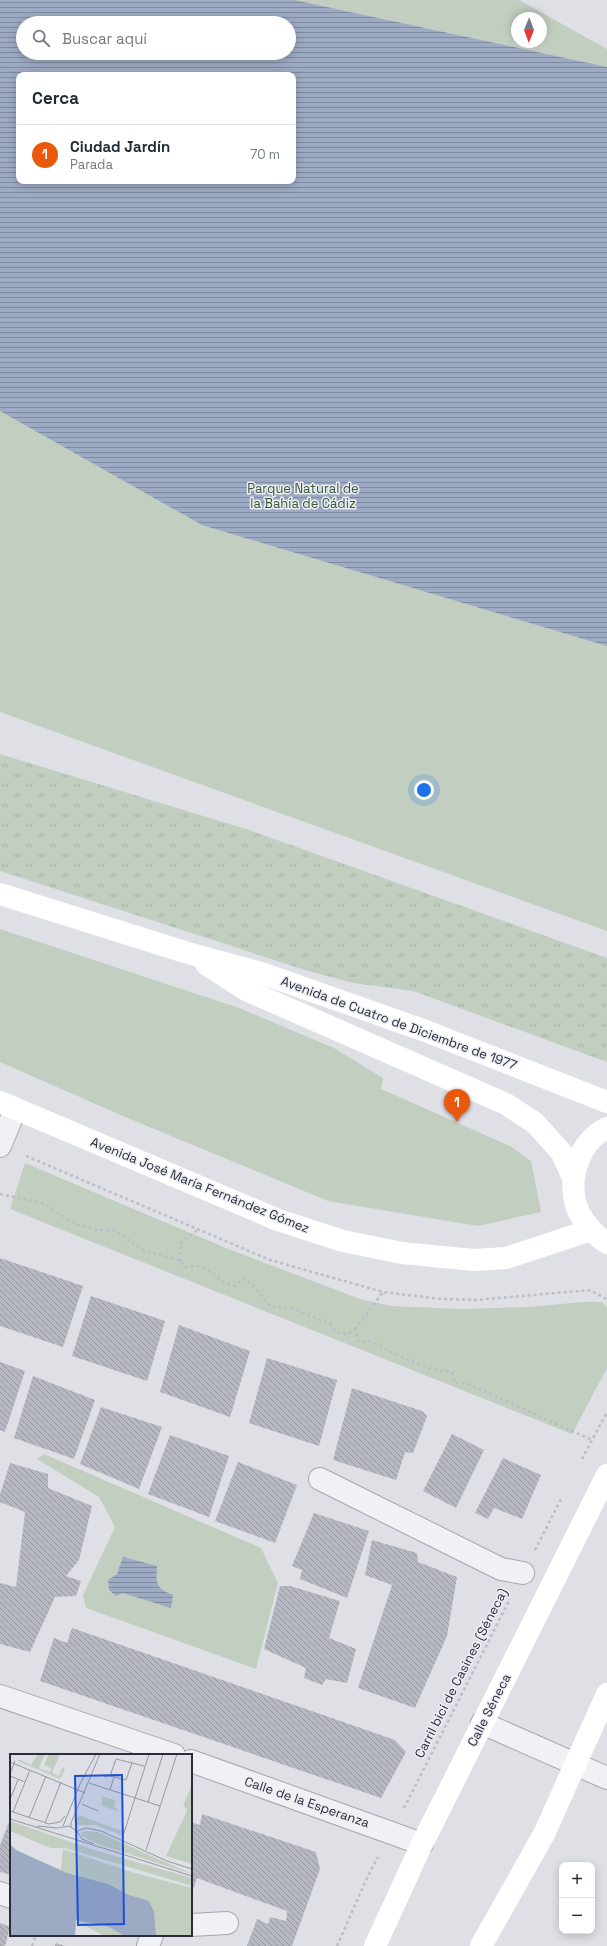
<!DOCTYPE html>
<html lang="es">
<meta charset="utf-8">
<style>
body{margin:0;font-family:"Space Grotesk",sans-serif;background:#f2f2f3;color:#1f2937}
.controls{position:absolute;right:12px;bottom:12px;display:grid;overflow:hidden;border-radius:8px;box-shadow:0 2px 10px #0003}
.controls button{width:36px;height:36px;display:grid;place-items:center;padding:0;border:0;border-bottom:1px solid #e0e1e3;background:#fff;color:#1f2937;font:20px sans-serif}
.compass{position:absolute;left:511px;top:12px;width:36px;height:36px;border-radius:50%;background:#fff;box-shadow:0 2px 10px #0003;rotate:181deg}
.you{position:absolute;left:424px;top:790px;width:14px;height:14px;margin:-10px;border:3px solid #fff;border-radius:50%;background:#1a73e8;box-shadow:0 0 0 6px #1a73e833}
.badge{display:grid;place-items:center;width:26px;height:26px;border-radius:50%;background:#ea580c;color:#fff;font-size:13px;font-weight:700}
.pin{position:absolute;translate:-50% -33px;filter:drop-shadow(0 1px 2px #0008)}
.pin::after{content:'';position:absolute;top:21px;width:14px;height:12px;background:inherit;clip-path:polygon(0 0,100% 0,50% 100%)}
.list{margin:0;padding:0;list-style:none}
h2{display:flex;justify-content:space-between;align-items:center;height:52px;margin:0;padding:0 16px;font-size:17px}
h2 small{font-size:13px;font-weight:400;color:#747a83}
.list li{display:grid;grid-template-columns:26px 1fr auto;gap:12px;align-items:center;box-sizing:border-box;height:60px;padding:0 16px;border-top:1px solid #e0e1e3}
.list b{display:block;font-size:15px;white-space:nowrap}
.list p{margin:0;font-size:13px;white-space:nowrap;color:#747a83}
.list em{font-size:13px;font-style:normal;color:#747a83}
.icon{flex:none;width:22px;height:22px;fill:none;stroke:currentColor;stroke-width:2;stroke-linecap:round;stroke-linejoin:round}
.map{position:relative;flex:none;width:607px;height:1946px;overflow:hidden}
.search{position:absolute;background:#fff;box-shadow:0 2px 10px #0003;left:16px;top:16px;width:280px;height:44px;display:flex;align-items:center;gap:10px;box-sizing:border-box;padding:0 14px;border-radius:22px;color:#747a83;font-size:15px}
.panel{position:absolute;background:#fff;box-shadow:0 2px 10px #0003;left:16px;top:72px;width:280px;height:112px;border-radius:8px}
.map>svg:first-child{display:block}
</style>
<div class="map">
<svg width="607" height="1946" viewBox="0 0 607 1946">
<defs>
<pattern id="grass-tufts" width="24" height="20" patternUnits="userSpaceOnUse"><rect width="24" height="20" fill="#c2cfc0"/><path d="M3 7l-1-3M5 7V3M7 7l1-3M15 17l-1-3M17 17v-4M19 17l1-3" fill="none" stroke="#a7b2a6"/></pattern>
<pattern id="water-rules" width="6" height="5" patternUnits="userSpaceOnUse"><rect width="6" height="5" fill="#9caac3"/><path d="M0 2.5h6" fill="none" stroke="#7f8ba0"/></pattern>
<pattern id="building-back-hatch" width="6" height="6" patternUnits="userSpaceOnUse"><rect width="6" height="6" fill="#b6b9c2"/><path d="M-1 5l2 2M0 0l6 6M5-1l2 2" fill="none" stroke="#94979f"/></pattern>
</defs>
<rect width="100%" height="100%" fill="#dee0e6"/>
<!-- grass -->
<path fill="url(#grass-tufts)" d="M0,754L246,829L607,958V1062L413,991L353,983L305,970L0,871Z"/>
<!-- green -->
<g fill="#c2cfc0" fill-rule="evenodd">
<path d="M0,0H519L607,49V931L0,712ZM517,18H541V42H517ZM23,23H289V53H23ZM19,75H293V181H19Z"/>
<path d="M0,929L239,1008L334,1048L383,1078L381,1089L510,1146L531,1161L541,1212L478,1226L328,1201L123,1116L0,1062Z"/>
<path d="M25,1163L226,1248L360,1299L391,1306L461,1309L527,1307L584,1302H602L607,1307V1368L572,1434L10,1209Z"/>
<path d="M44,1454L261,1548L278,1583L256,1669L86,1608L83,1595L115,1527L99,1497L37,1459Z"/>
</g>
<!-- water -->
<g fill="url(#water-rules)" fill-rule="evenodd">
<path d="M0,0H294L607,67V646L202,525L0,411ZM23,23H289V53H23ZM19,75H293V181H19Z"/>
<path d="M123,1557L157,1566C156,1583 155,1588 173,1595L171,1608L123,1593L116,1596L109,1590L108,1580L117,1574Z"/>
</g>
<!-- building -->
<g fill="url(#building-back-hatch)">
<path d="M0,1258L83,1286L63,1347L0,1326Z"/>
<path d="M91,1296L165,1321L147,1381L72,1356Z"/>
<path d="M179,1325L250,1351L230,1417L160,1392Z"/>
<path d="M267,1358L337,1380L319,1446L249,1423Z"/>
<path d="M0,1362L25,1371L5,1432L0,1430Z"/>
<path d="M33,1376L95,1400L74,1459L14,1438Z"/>
<path d="M352,1388L422,1411L427,1416L413,1453L405,1452L396,1480L333,1460Z"/>
<path d="M101,1407L162,1427L139,1489L80,1464Z"/>
<path d="M452,1434L484,1450L456,1508L423,1491Z"/>
<path d="M170,1435L229,1456L209,1517L148,1494Z"/>
<path d="M503,1458L541,1475L522,1519L494,1508L488,1519L475,1513Z"/>
<path d="M238,1462L297,1485L275,1543L215,1521Z"/>
<path d="M10,1463L48,1474V1488L92,1506L79,1560L66,1576L81,1581L76,1596L55,1597L30,1652L0,1644V1583L16,1587L25,1512L0,1502V1494Z"/>
<path d="M314,1513L369,1531L347,1598L300,1579L302,1570L292,1566Z"/>
<path d="M372,1540L417,1553L418,1562L457,1577L447,1636L415,1708L358,1688L392,1585L365,1575Z"/>
<path d="M280,1586H290L340,1601L329,1638L356,1649L347,1683L326,1679L322,1685L304,1678L306,1668L264,1649Z"/>
<path d="M72,1628L395,1740L406,1752L381,1798L40,1681L54,1638L67,1643Z"/>
<path d="M202,1814L316,1852L320,1869L292,1946H247L257,1919L268,1924L270,1917L286,1921L287,1911L197,1878L191,1896V1822L200,1825Z"/>
<path d="M11,1817V1875L0,1872V1845Z"/>
<path d="M0,1923L10,1927L5,1946H0Z"/>
<path d="M56,1943L65,1946H55Z"/>
</g>
<g fill="none" stroke-linecap="round" stroke-linejoin="round">
<!-- street casing -->
<g stroke="#a4a7af" stroke-width="24">
<g id="street">
<path d="M0,1146L15,1110"/>
<path d="M320,1479L501,1569L523,1573"/>
<path d="M0,1696L174,1755"/>
<path d="M482,1723L607,1778"/>
<path d="M191,1761L422,1844"/>
<path d="M0,1893L11,1897"/>
<path d="M191,1925L227,1923"/>
<path d="M148,1946L152,1935"/>
</g>
</g>
<!-- path -->
<g stroke="#bcbec5" stroke-width="2.5" stroke-dasharray="3 3" stroke-linecap="butt">
<path d="M26,1156L270,1260L383,1292L441,1299L476,1300L589,1290L607,1299"/>
<path d="M0,1194L39,1202L48,1206L75,1224L97,1230H114L143,1250L181,1261L184,1267C188,1267 193,1265 197,1266C212,1268 222,1286 235,1286L243,1279L252,1284L270,1306L295,1309L330,1324L336,1332L347,1334L355,1329L358,1341L373,1342L399,1356L431,1369L452,1372L455,1383H466L592,1440"/>
<path d="M181,1261L180,1243L199,1229"/>
<path d="M355,1329L383,1292"/>
<path d="M582,1459L607,1412"/>
<path d="M535,1550L561,1499"/>
<path d="M404,1808L510,1599"/>
<path d="M32,1946L36,1935"/>
<path d="M337,1946L367,1878L378,1857"/>
</g>
<!-- street -->
<use href="#street" stroke="#f0f1f5" stroke-width="22"/>
<!-- secondary -->
<g stroke="#fff" stroke-width="22">
<path d="M0,894L188,953L261,973L423,1030L607,1102"/>
<path d="M206,964L246,990L506,1104L535,1123L562,1153L573,1178"/>
<path d="M0,1102L278,1220L343,1241L402,1253L474,1260L506,1258L591,1230"/>
<path d="M607,1128C579,1141 567,1180 577,1208C582,1221 595,1236 607,1243"/>
<path d="M375,1946L422,1844L607,1475"/>
<path d="M481,1946L544,1834L607,1694"/>
</g>
</g>
<g text-anchor="middle" dominant-baseline="central" stroke-width="3" stroke-linejoin="round" paint-order="stroke">
<!-- park labels -->
<g font-size="13" fill="#395537" stroke="#edeff4">
<text x="303" y="488">Parque Natural de<tspan x="303" dy="15">la Bahía de Cádiz</tspan></text>
</g>
<!-- street labels -->
<g font-size="13" fill="#292d3b" stroke="#edeff4">
<text transform="translate(399 1023) rotate(20)">Avenida de Cuatro de Diciembre de 1977</text>
<text transform="translate(200 1185) rotate(22)">Avenida José María Fernández Gómez</text>
<text transform="translate(461 1673) rotate(-63)">Carril bici de Casines (Séneca)</text>
<text transform="translate(489 1710) rotate(-63)">Calle Séneca</text>
<text transform="translate(307 1802) rotate(19)">Calle de la Esperanza</text>
</g>
</g>
<!-- overview -->
<g transform="translate(10 1754)">
<rect width="182" height="182" fill="#dee0e6"/>
<path d="M0,67L81,95L182,124V132L55,94H41L0,77Z" fill="#c2cfc0"/>
<path d="M28,0H35L29,14L40,18L41,14L34,11L39,0H50L42,19L49,22L53,13L55,15L50,25L8,7L9,5L21,11ZM182,31V110L156,102L176,59L177,55L173,52ZM92,42L106,47L104,53L110,58L92,52ZM69,61L112,77L111,81L85,71H66L65,68ZM76,77L88,78L182,120L87,90L72,82L71,78ZM53,95L125,119L182,134V182H94L47,156Z" fill="#c2cfc0"/>
<path d="M0,90L6,96L57,119L98,130L119,141L139,147L144,158L146,182H115L97,172L66,166L65,182H0Z" fill="#9caac3"/>
<path fill="none" stroke="#9698a2" stroke-width="1" d="M0,8L75,39M0,20L5,7M0,22L15,28M100,22L116,26L122,9M94,23L100,22L106,5L134,12M79,29L150,52M100,36L104,23M1,43L8,26M138,48L153,0M72,50L88,57M0,57L39,70L50,68L55,62M3,58L20,16M19,64L36,22M0,65L182,122M35,69L51,28M27,72L47,74L59,72L67,77L72,85L84,90M53,72L70,30L86,0M61,73V69L90,0M67,77L76,74L91,77L157,107L182,115M112,85L139,0M136,96L167,0"/>
<path fill="#1d4ed8" fill-opacity="0.15" stroke="#1d4ed8" stroke-width="2" d="M112,21L114,170L68,171L65,22Z"/>
<rect width="182" height="182" fill="none" stroke="#292d3b" stroke-width="2"/>
</g>
</svg>
<div class="controls">
<button>+</button>
<button>−</button>
</div>
<svg class="compass" viewBox="-18 -18 36 36"><path d="M0-13l5 13h-10z" fill="#e53935"/><path d="M0 13l5-13h-10z" fill="#747a83"/></svg>
<div class="you"></div>
<div class="pin badge" style="left:457px;top:1122px">1</div>
<div class="search"><svg class="icon" aria-label="search" viewBox="0 0 24 24"><circle cx="10" cy="10" r="6"/><path d="M15 15l6 6"/></svg>Buscar aquí</div>
<section class="panel">
<h2>Cerca<small></small></h2>
<ul class="list">
<li><span class="badge">1</span><div><b>Ciudad Jardín</b><p>Parada</p></div><em>70 m</em></li>
</ul>
</section>
</div>
